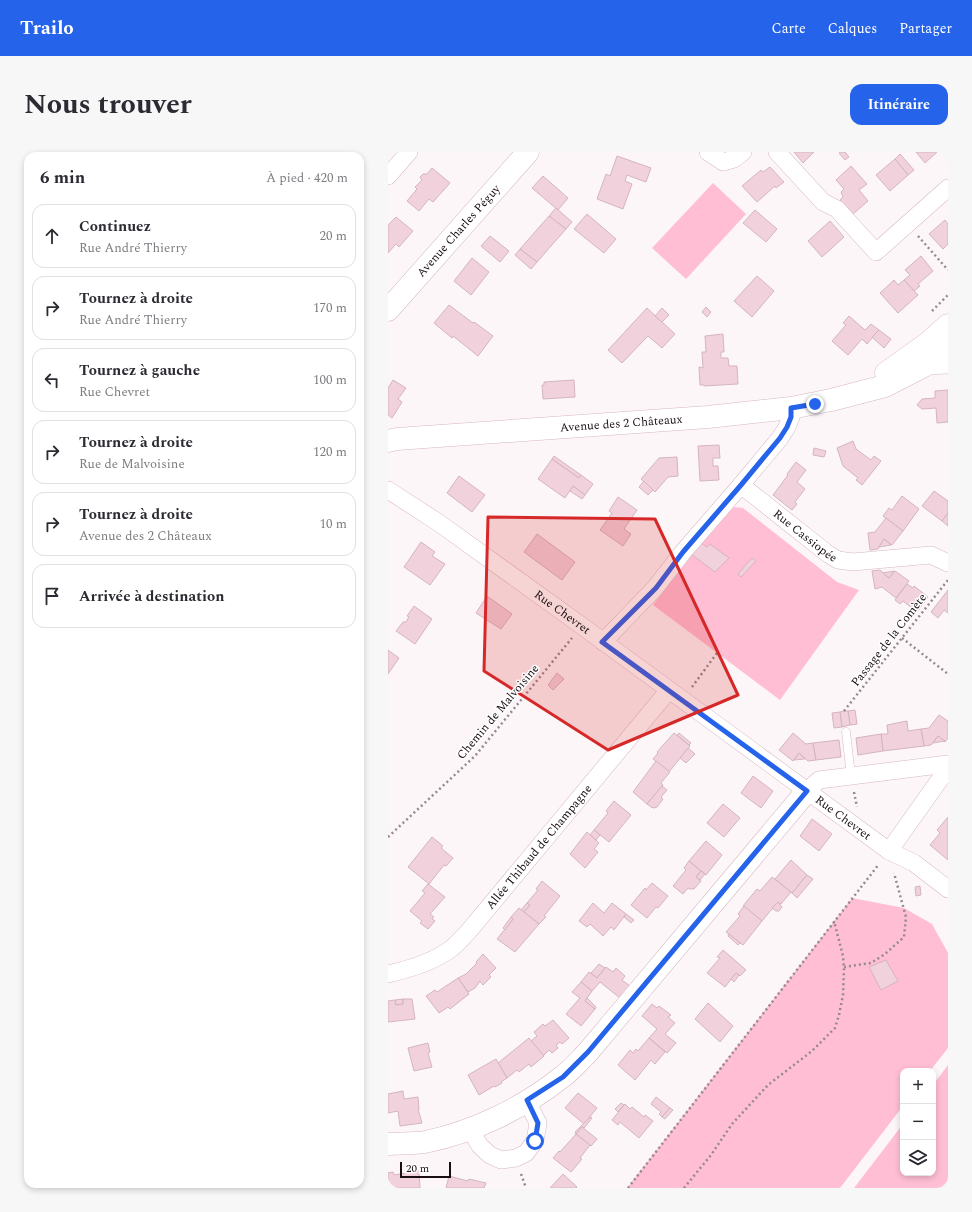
<!DOCTYPE html>
<html lang="fr">
<meta charset="utf-8">
<style>
body{margin:0;font-family:Spectral,serif;background:#f7f7f7;color:#2b2b33}
.controls{position:absolute;right:12px;bottom:12px;display:grid;overflow:hidden;border-radius:8px;box-shadow:0 2px 6px #0003}
.controls button{width:36px;height:36px;display:grid;place-items:center;padding:0;border:0;border-bottom:1px solid #e1e1e2;background:#fff;color:#2b2b33;font:20px sans-serif}
.scale{position:absolute;left:12px;bottom:10px;width:51px;box-sizing:border-box;padding-left:4px;border:2px solid #190e12;border-top:0;font-size:11px;line-height:14px;white-space:nowrap;color:#190e12;-webkit-text-stroke:3px #fff;paint-order:stroke}
.stop{position:absolute;width:12px;height:12px;margin:-9px;border:3px solid #2563eb;border-radius:50%;background:#fff}
.stop.end{background:#2563eb;border-color:#fff;box-shadow:0 1px 4px #0008}
.list{margin:0;padding:0;list-style:none}
h2{display:flex;justify-content:space-between;align-items:center;height:52px;margin:0;padding:0 16px;font-size:17px}
h2 small{font-size:13px;font-weight:400;color:#7c7c81}
.list li{display:grid;grid-template-columns:26px 1fr auto;gap:12px;align-items:center;box-sizing:border-box;height:64px;margin:0 8px 8px;padding:0 8px;border:1px solid #e1e1e2;border-radius:12px}
.list b{display:block;font-size:15px;white-space:nowrap}
.list p{margin:0;font-size:13px;white-space:nowrap;color:#7c7c81}
.list em{font-size:13px;font-style:normal;color:#7c7c81}
.icon{flex:none;width:22px;height:22px;fill:none;stroke:currentColor;stroke-width:2;stroke-linecap:round;stroke-linejoin:round}
.map{position:relative;flex:none;width:560px;height:1036px;overflow:hidden;border-radius:12px}
header{display:flex;align-items:center;gap:24px;box-sizing:border-box;height:56px;padding:0 20px;background:#2563eb;color:#fff}
header strong{font-size:19px}
nav{display:flex;gap:22px;margin-inline-start:auto;font-size:14px}
.intro{display:flex;align-items:center;justify-content:space-between;box-sizing:border-box;height:96px;padding:0 24px}
h1{margin:0;font-size:28px}
.button{padding:10px 18px;border-radius:12px;background:#2563eb;color:#fff;font-size:14px;font-weight:700}
main{display:flex;gap:24px;padding:0 24px}
aside{flex:1;background:#fff;border-radius:12px;box-shadow:0 2px 6px #0003}
.map>svg:first-child{display:block}
</style>
<header>
<strong>Trailo</strong>
<nav><a>Carte</a><a>Calques</a><a>Partager</a></nav>
</header>
<div class="intro"><h1>Nous trouver</h1><a class="button">Itinéraire</a></div>
<main>
<aside>
<h2>6 min<small>À pied · 420 m</small></h2>
<ul class="list">
<li><svg class="icon" aria-label="ahead" viewBox="0 0 24 24"><path d="M12 20V5M6 11l6-6 6 6"/></svg><div><b>Continuez</b><p>Rue André Thierry</p></div><em>20 m</em></li>
<li><svg class="icon" aria-label="right" viewBox="0 0 24 24"><path d="M7 20v-9h11M14 6l5 5-5 5"/></svg><div><b>Tournez à droite</b><p>Rue André Thierry</p></div><em>170 m</em></li>
<li><svg class="icon" aria-label="left" viewBox="0 0 24 24"><path d="M17 20v-9H6M10 6l-5 5 5 5"/></svg><div><b>Tournez à gauche</b><p>Rue Chevret</p></div><em>100 m</em></li>
<li><svg class="icon" aria-label="right" viewBox="0 0 24 24"><path d="M7 20v-9h11M14 6l5 5-5 5"/></svg><div><b>Tournez à droite</b><p>Rue de Malvoisine</p></div><em>120 m</em></li>
<li><svg class="icon" aria-label="right" viewBox="0 0 24 24"><path d="M7 20v-9h11M14 6l5 5-5 5"/></svg><div><b>Tournez à droite</b><p>Avenue des 2 Châteaux</p></div><em>10 m</em></li>
<li><svg class="icon" aria-label="arrive" viewBox="0 0 24 24"><path d="M6 21V4h12l-3 4 3 4H6"/></svg><div><b>Arrivée à destination</b></div></li>
</ul>
</aside>
<div class="map">
<svg width="560" height="1036" viewBox="0 0 560 1036">
<rect width="100%" height="100%" fill="#fdf6f8"/>
<!-- green -->
<g fill="#ffbed4">
<path d="M325,31L358,62L298,127L264,96Z"/>
<path d="M346,355L355,356L449,430L471,438L392,548L265,453L303,402Z"/>
<path d="M464,746L516,756L544,772L560,801V896L542,919H515V954L452,1036H239Z"/>
<path d="M560,913V1036H466L515,972V1021H545V933Z"/>
</g>
<!-- building -->
<g fill="#f1d1db" stroke="#d4b5bf">
<path d="M406,0H426L415,11Z"/>
<path d="M453,0H457L461,5L457,8L451,1Z"/>
<path d="M528,0H549L537,11Z"/>
<path d="M512,2L526,18L520,23L507,7Z"/>
<path d="M229,4L263,16L258,30L239,23L237,29L244,32L235,57L209,47L218,22L222,24Z"/>
<path d="M507,7L520,23L502,39L488,23Z"/>
<path d="M463,14L479,32L471,38L480,49L465,62L452,48L455,45L453,40L456,37L448,28Z"/>
<path d="M382,15L396,30L388,36L387,34L369,50L354,34L373,18L375,20Z"/>
<path d="M44,16L62,31L45,50L41,47L31,59L19,49L29,37L27,35L34,28L32,25L35,22H39Z"/>
<path d="M155,24L180,46L170,58L144,36Z"/>
<path d="M168,56L184,70L178,77L161,64Z"/>
<path d="M367,58L389,77L378,90L355,71Z"/>
<path d="M199,62L228,87L216,101L186,77Z"/>
<path d="M161,64L178,77L149,110L132,97Z"/>
<path d="M8,65L25,79L11,95L8,92L0,101V73Z"/>
<path d="M557,68L560,72V92L555,97L541,82Z"/>
<path d="M442,69L456,85L434,105L420,89Z"/>
<path d="M102,84L121,99L112,110L93,94Z"/>
<path d="M132,97L149,110L143,117L127,103Z"/>
<path d="M533,104L545,119L530,132L532,134L526,139L516,128L522,123L517,118Z"/>
<path d="M84,106L101,120L83,143L66,129Z"/>
<path d="M369,124L386,139L364,165L346,149Z"/>
<path d="M506,128L510,133L516,128L530,143L510,161L492,141Z"/>
<path d="M61,153L85,171L86,170L105,184L90,204L65,184L64,186L46,171Z"/>
<path d="M318,155L323,160L319,165L314,160Z"/>
<path d="M259,156L287,182L274,196L260,184L234,211L220,198Z"/>
<path d="M274,156L281,163L274,170L267,164Z"/>
<path d="M461,164L477,178L483,172L491,178L479,192L474,187L460,203L444,189L458,173L455,171Z"/>
<path d="M491,178L503,187L496,196L484,185Z"/>
<path d="M335,182L336,200H333V206H340L341,214H349L350,232L316,234V233H312L311,215L315,216L314,200H318L317,184Z"/>
<path d="M5,228L18,236L10,247L14,250L4,266L0,263V236Z"/>
<path d="M186,228L187,245L155,247L154,233H156V230Z"/>
<path d="M560,238V270L549,271L548,256L534,257L529,253L534,247L547,246V239Z"/>
<path d="M465,289L468,297L483,308L486,304L493,309L474,333L468,328L470,326L455,314L449,296Z"/>
<path d="M331,293L332,306H325V314H330L331,328L312,329L310,294Z"/>
<path d="M426,296L438,299L436,305L425,303Z"/>
<path d="M166,304L193,323L191,326L164,307Z"/>
<path d="M289,305L290,324L280,325L267,340L253,327L271,306Z"/>
<path d="M164,307L191,326L193,323L205,332L197,343L185,334L177,346L150,327Z"/>
<path d="M408,310L418,318L409,330L417,337L407,350L409,352L404,358L385,343L400,323L399,322Z"/>
<path d="M71,324L97,343L84,360L59,341Z"/>
<path d="M256,329L265,338L260,343L251,335Z"/>
<path d="M185,334L197,343L194,347L182,339Z"/>
<path d="M546,339L560,349V361L554,369L534,354Z"/>
<path d="M514,344L531,357L515,379L495,364L501,356L504,358Z"/>
<path d="M230,345L249,358L236,377L243,382L235,394L212,378L224,361L221,359Z"/>
<path d="M560,361V374L554,369Z"/>
<path d="M498,366L515,379L504,393L496,387L490,397L482,398L480,381L487,380Z"/>
<path d="M149,382L187,410L174,428L136,400Z"/>
<path d="M496,387L503,393L491,395Z"/>
<path d="M33,390L47,400L44,404L57,412L42,433L16,415Z"/>
<path d="M313,391L319,395L322,392L341,406L327,420L303,402Z"/>
<path d="M364,406L368,409L353,425L350,422Z"/>
<path d="M492,418L501,426L507,419L521,429L508,446L494,435L487,437L484,419Z"/>
<path d="M506,419L501,426L495,421Z"/>
<path d="M519,432L525,436L526,434L540,445L529,460L515,449L512,452L507,448Z"/>
<path d="M560,438V461L556,458L550,466L543,460Z"/>
<path d="M99,444L124,462L113,477L88,461Z"/>
<path d="M26,454L44,467L27,492L8,479L15,470H18L21,465L19,464Z"/>
<path d="M0,498L11,506L0,522Z"/>
<path d="M169,521L176,527L165,538L160,533Z"/>
<path d="M467,558L469,572L462,573L460,559Z"/>
<path d="M456,559H460L462,573L454,575L452,560Z"/>
<path d="M452,560L454,575L446,576L444,561Z"/>
<path d="M551,563L560,569V586L557,590L550,584L543,593L536,594L533,577L541,576Z"/>
<path d="M519,569L520,579L533,577L536,594L495,599L493,582H500L499,573Z"/>
<path d="M286,581L302,594L281,620L265,607L270,601L269,600Z"/>
<path d="M291,581L303,591L301,593L289,583Z"/>
<path d="M405,581L418,592L425,591L428,608L420,609L411,601L405,609L391,598Z"/>
<path d="M493,582L495,599L470,603L468,586Z"/>
<path d="M550,584L557,589L545,591Z"/>
<path d="M451,588L453,605L428,608L425,591Z"/>
<path d="M300,596L307,602L298,611L292,606Z"/>
<path d="M411,601L417,607L406,608Z"/>
<path d="M268,609L282,620L273,631L275,633L259,652L245,640Z"/>
<path d="M365,624L385,639L373,656L353,641Z"/>
<path d="M274,634L279,638L273,645L275,647L269,655L266,656L263,655L259,652Z"/>
<path d="M226,649L243,663L221,690L206,678L220,661L218,659Z"/>
<path d="M335,652L352,666L336,685L319,671Z"/>
<path d="M560,665V708L542,693L552,681L549,678Z"/>
<path d="M424,667L444,682L431,699L412,684Z"/>
<path d="M206,678L212,683L208,688L202,683Z"/>
<path d="M199,680L211,691L206,697L210,700L197,716L182,702Z"/>
<path d="M44,685L55,694L53,696L65,706L58,714L56,713L41,732L20,715Z"/>
<path d="M318,689L334,703L318,723L301,709Z"/>
<path d="M403,708L419,723L404,741L387,727Z"/>
<path d="M301,709L313,719L308,725L313,729L306,737H302L300,736L295,742L285,734L298,718L296,716Z"/>
<path d="M313,719L317,722L312,728L308,725Z"/>
<path d="M419,723L425,727L409,746L404,741Z"/>
<path d="M384,725L403,740L393,752L390,750L374,769L355,754L369,737L372,739Z"/>
<path d="M154,729L172,744L156,764L158,765L151,772L136,760L142,753L139,751L150,738L148,737Z"/>
<path d="M264,731L280,744L270,756L268,755L259,766L243,753L257,736L258,738Z"/>
<path d="M40,732L57,745L42,762L46,765L44,767L47,769L40,777L32,771L34,769L22,759L37,741L34,739Z"/>
<path d="M532,734L533,743L528,744L527,735Z"/>
<path d="M390,750L394,755L391,759H388L384,756Z"/>
<path d="M139,751L142,753L136,760L133,758Z"/>
<path d="M205,751L216,761L224,751L238,762L226,778L223,775L215,784L202,772L199,775L191,769Z"/>
<path d="M356,754L374,769L355,793L338,780L352,764L350,762Z"/>
<path d="M131,756L151,772L127,800L109,787L125,767L123,765Z"/>
<path d="M238,762L246,768L243,771L236,765Z"/>
<path d="M123,765L125,767L117,778L115,776Z"/>
<path d="M341,782L352,791L350,793L340,784Z"/>
<path d="M335,798L358,818L352,824L348,821L337,835L319,821L332,806L329,805Z"/>
<path d="M95,802L108,816L101,823L103,825L95,833L92,829L87,836L80,840L70,826L78,822L89,811L88,810Z"/>
<path d="M498,808L510,829L493,838L481,815Z"/>
<path d="M211,812L217,816L209,826L203,821Z"/>
<path d="M218,815L225,820L228,816L237,824L234,828L242,834L232,846L212,830L204,839L193,830L201,820L209,826Z"/>
<path d="M348,821L351,823L346,830L343,827Z"/>
<path d="M70,826L81,842L62,857L60,855L51,861L38,844L47,838L49,840Z"/>
<path d="M193,830L204,839L197,849L207,857L193,874L178,862L192,846L184,840Z"/>
<path d="M199,846L208,855L207,857L197,849Z"/>
<path d="M15,847V852L8,853L7,848Z"/>
<path d="M15,847H24L27,867L0,870V849L7,848L8,853L15,852Z"/>
<path d="M320,851L345,874L332,890L307,867Z"/>
<path d="M264,852L269,856L271,854L283,863L280,865L287,871L277,882L288,891L279,901L261,886L269,877L254,864Z"/>
<path d="M165,868L181,886L174,892L172,890L168,893L170,896L164,901L161,898L155,904L143,889L149,884L146,880L155,872L157,874Z"/>
<path d="M141,886L156,904L143,915L141,912L131,920L129,918L119,926L110,911Z"/>
<path d="M261,886L277,900L267,912L263,908L247,928L230,913L242,898L245,901L248,897L250,899Z"/>
<path d="M40,891L42,900L40,901L44,915L26,919L20,896Z"/>
<path d="M108,907L119,926L113,930L114,931L107,935L106,934L91,943L80,923Z"/>
<path d="M15,939L16,947L30,945L31,957H30L34,971L12,974L10,959L0,961V942Z"/>
<path d="M190,941L209,956L196,972L177,956Z"/>
<path d="M268,945L282,956L274,965L271,962L273,960L263,952Z"/>
<path d="M233,951L236,953L230,960L227,957Z"/>
<path d="M237,952L242,957L244,955L256,965L257,963L265,969L251,986L232,970L230,973L224,968Z"/>
<path d="M282,956L285,958L277,967L274,965Z"/>
<path d="M202,965L204,966L196,976L194,975L188,982L187,980Z"/>
<path d="M194,975L209,987L203,994L188,982Z"/>
<path d="M188,982L202,993L192,1006L194,1007L183,1020L165,1006L171,999L172,1000Z"/>
<path d="M31,1019L32,1036H0V1021L5,1020L6,1023Z"/>
<path d="M175,1022L189,1035L188,1036H162Z"/>
<path d="M61,1024L80,1029L81,1027L98,1031L96,1036H58Z"/>
</g>
<g fill="none" stroke-linecap="round" stroke-linejoin="round">
<!-- lane casing -->
<g stroke="#d7b7c2" stroke-width="9">
<path id="lane" d="M458,580L463,624"/>
</g>
<!-- street casing -->
<g stroke="#d7b7c2" stroke-width="18">
<g id="street">
<path d="M320,0L335,10L346,7L355,0"/>
<path d="M389,0L435,50L449,57L488,100L560,36"/>
<path d="M0,24L21,0"/>
<path d="M536,214L560,213"/>
<path id="s1" d="M353,333L440,402L450,408L465,410L543,403L560,411"/>
<path id="s2" d="M0,338L51,371L194,474L501,699L526,711L560,737"/>
<path d="M215,490L267,436L295,400L353,333L392,286L399,275L403,265V256"/>
<path d="M419,639L431,628L560,612"/>
<path d="M501,699L560,616"/>
<path id="s3" d="M0,822C22,817 46,810 64,796C70,791 75,785 80,780L281,538"/>
<path d="M82,977L92,994L102,1003L113,1008L128,1006L138,1001L147,989L150,971L139,949"/>
</g>
</g>
<!-- secondary casing -->
<g stroke="#d7b7c2" stroke-width="23">
<g id="secondary">
<path id="s4" d="M0,158L140,0"/>
<path d="M498,221L540,191L560,173"/>
<path id="s5" d="M0,289L9,287L320,265L403,256L443,248L497,234L536,214L560,194"/>
<path d="M0,992C12,991 25,992 37,990C86,980 135,956 174,925C184,918 192,908 200,900L419,639"/>
</g>
</g>
<!-- path -->
<g stroke="#928a8c" stroke-width="2.5" stroke-dasharray="2 3" stroke-linecap="butt">
<path d="M530,84L560,118"/>
<path d="M544,159L560,143"/>
<path d="M514,486L560,522"/>
<path d="M304,535L329,501"/>
<path d="M456,559L560,428"/>
<path d="M466,640L469,655"/>
<path d="M0,685L87,604L184,486"/>
<path d="M456,815L483,811L497,802L516,785L518,765L506,721"/>
<path d="M133,1022L138,1036"/>
<path d="M240,1036L491,712"/>
<path d="M296,1036L323,1003L344,972L380,933L424,899L447,876L451,863L455,843L456,817L455,804L446,769"/>
</g>
<!-- lane -->
<use href="#lane" stroke="#fff" stroke-width="8"/>
<!-- street -->
<use href="#street" stroke="#fff" stroke-width="17"/>
<!-- secondary -->
<use href="#secondary" stroke="#fff" stroke-width="22"/>
</g>
<g fill="none" stroke-linecap="round" stroke-linejoin="round">
<!-- route -->
<path stroke="#2563eb" stroke-width="5" d="M147,989L150,971L139,948L175,925L200,900L419,639L214,490L268,436L295,400L353,333L392,286L399,275L403,265V256L427,252"/>
</g>
<!-- marked area -->
<path fill="#d62828" fill-opacity="0.2" stroke="#d62828" stroke-width="3" stroke-linejoin="round" d="M100,365L267,367L350,543L220,598L96,519Z"/>
<g text-anchor="middle" dominant-baseline="central" stroke-width="3" stroke-linejoin="round" paint-order="stroke">
<!-- street labels -->
<g font-size="12" fill="#190e12" stroke="#fff">
<text stroke="none"><textPath href="#s4" startOffset="106">Avenue Charles Péguy</textPath></text>
<text stroke="none"><textPath href="#s5" startOffset="234">Avenue des 2 Châteaux</textPath></text>
<text stroke="none"><textPath href="#s1" startOffset="82">Rue Cassiopée</textPath></text>
<text stroke="none"><textPath href="#s2" startOffset="213">Rue Chevret</textPath></text>
<text transform="translate(501 488) rotate(-52)">Passage de la Comète</text>
<text transform="translate(110 560) rotate(-50)">Chemin de Malvoisine</text>
<text stroke="none"><textPath href="#s2" startOffset="561">Rue Chevret</textPath></text>
<text stroke="none"><textPath href="#s3" startOffset="203">Allée Thibaud de Champagne</textPath></text>
</g>
</g>
</svg>
<div class="controls">
<button>+</button>
<button>−</button>
<button><svg class="icon" aria-label="layers" viewBox="0 0 24 24"><path d="M12 4l9 5-9 5-9-5zM3 14l9 5 9-5"/></svg></button>
</div>
<div class="scale">20 m</div>
<div class="stop" style="left:147px;top:989px"></div>
<div class="stop end" style="left:427px;top:252px"></div>
</div>
</main>
